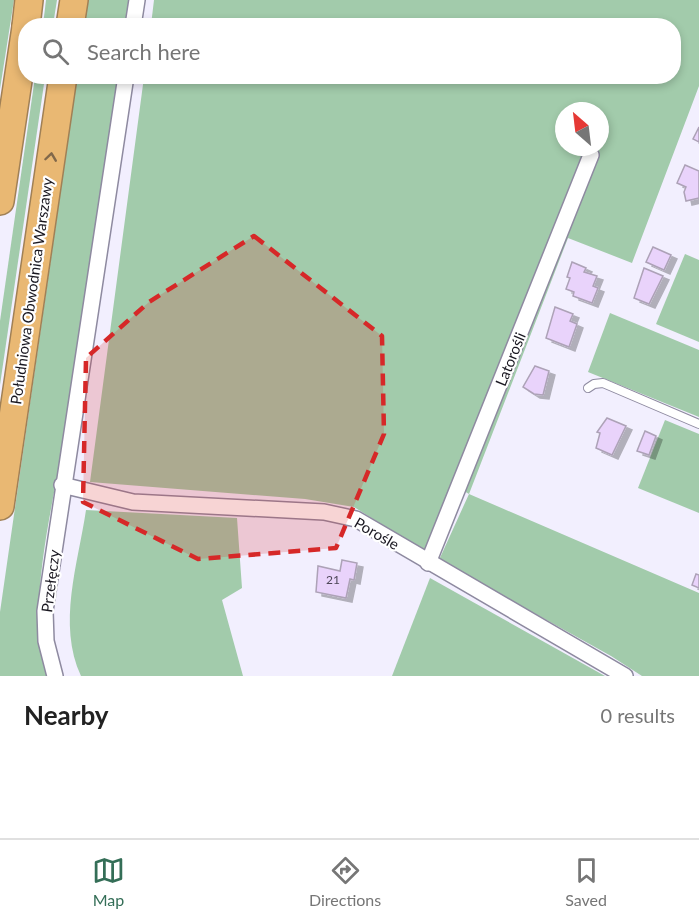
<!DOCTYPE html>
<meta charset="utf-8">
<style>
body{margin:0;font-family:Lato,sans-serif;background:#f2f2f2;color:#222}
.compass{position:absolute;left:555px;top:102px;width:54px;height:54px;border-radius:50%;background:#fff;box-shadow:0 3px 9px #0003;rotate:332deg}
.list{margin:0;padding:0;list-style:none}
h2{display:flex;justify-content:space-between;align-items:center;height:78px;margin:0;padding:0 24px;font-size:26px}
h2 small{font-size:20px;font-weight:400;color:#767676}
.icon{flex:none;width:33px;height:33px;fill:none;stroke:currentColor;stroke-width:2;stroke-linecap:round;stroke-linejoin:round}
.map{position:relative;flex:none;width:699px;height:676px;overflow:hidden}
.search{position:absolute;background:#fff;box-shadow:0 3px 9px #0003;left:18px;right:18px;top:18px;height:66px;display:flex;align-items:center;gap:15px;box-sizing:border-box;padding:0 21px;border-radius:24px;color:#767676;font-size:22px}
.sheet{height:162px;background:#fff}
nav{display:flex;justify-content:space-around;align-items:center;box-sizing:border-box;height:84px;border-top:2px solid #e0e0e0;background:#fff;font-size:16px;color:#767676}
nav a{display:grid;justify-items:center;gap:3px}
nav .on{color:#346e57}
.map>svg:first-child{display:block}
</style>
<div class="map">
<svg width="699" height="676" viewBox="0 0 699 676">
<defs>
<filter id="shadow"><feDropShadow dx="6" dy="4" stdDeviation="0" flood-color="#0004"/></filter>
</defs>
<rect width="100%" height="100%" fill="#f2effe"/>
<!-- green -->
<g fill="#a2cbab" fill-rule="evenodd">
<path d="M0,0H14L0,89Z"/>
<path d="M46,0H57L53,25H43Z"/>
<path d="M88,0H131L127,25L84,26Z"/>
<path d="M154,0H699V86L632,263L568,238L469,494L699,593V676H642L611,656L439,560L469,494L452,484L424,551L354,507L305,499L90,482L144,77L674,76V26L151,25ZM564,111H600V147H564Z"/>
<path d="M35,77H45L0,385V321Z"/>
<path d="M77,77H119C101,195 83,314 65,433C54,503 24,609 48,676H0V612Z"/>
<path d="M685,254L699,260V342L656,324Z"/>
<path d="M610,313L699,350V417L588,372Z"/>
<path d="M665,420L699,434V513L638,488Z"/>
<path d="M86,510L237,518L242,588L222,600L243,676H81C57,624 78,564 86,510Z"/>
<path d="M430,578L605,676H392Z"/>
</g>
<!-- building -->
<g fill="#e9d3fb" stroke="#ada2b7" stroke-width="1.5" filter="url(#shadow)">
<path d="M699,127V142L693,139Z"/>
<path d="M685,165L699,171V198L686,201L684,192L686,187L677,183Z"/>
<path d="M653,247L671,255L664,270L646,262Z"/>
<path d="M572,262L586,268L584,272L597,276L593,286L598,288L592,303L573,296L574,292L566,289L570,278L567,277Z"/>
<path d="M644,268L663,276L649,304L634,298Z"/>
<path d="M555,307L573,314L570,321L577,324L569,347L546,338Z"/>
<path d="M535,366L549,371L543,395L534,394L523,387Z"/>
<path d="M607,418L626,426L612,455L596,448L600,433L597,432Z"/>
<path d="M645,431L656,436L649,455L637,451Z"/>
<path d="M342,560L357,563L354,580L350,579L346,598L316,592L318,566L340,571Z"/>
<path d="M696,574L699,575V588L692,585Z"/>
</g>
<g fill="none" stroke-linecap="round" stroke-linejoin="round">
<!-- service casing -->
<g stroke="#8e8aa0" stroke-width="10">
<path id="service" d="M588,388L594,384L603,383L699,424"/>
</g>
<!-- minor casing -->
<g stroke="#8e8aa0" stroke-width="18">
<g id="minor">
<path d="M133,26L137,0"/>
<path d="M62,485L133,502L324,512L356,519L625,676"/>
<path d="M428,563L591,155"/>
<path d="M55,676L46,641L45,611L126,76"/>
</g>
</g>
<!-- motorway casing -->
<g stroke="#a08056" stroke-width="30">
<g id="motorway">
<path d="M26,26L29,0"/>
<path d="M70,26L74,0"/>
<path d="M0,201L26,27"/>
<path d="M0,506L63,76"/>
</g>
</g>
<!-- service -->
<use href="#service" stroke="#fff" stroke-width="8"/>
<!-- minor -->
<use href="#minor" stroke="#fff" stroke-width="15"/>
<!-- motorway -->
<use href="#motorway" stroke="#e9b873" stroke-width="27"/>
</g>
<!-- one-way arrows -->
<defs><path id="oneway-chevron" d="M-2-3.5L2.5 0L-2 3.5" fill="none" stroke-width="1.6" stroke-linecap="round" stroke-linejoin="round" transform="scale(1.5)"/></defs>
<use stroke="#81684a" href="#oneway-chevron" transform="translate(51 157) rotate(-82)"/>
<!-- marked area -->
<path fill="#d62828" fill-opacity="0.2" stroke="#d62828" stroke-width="4.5" stroke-dasharray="12 8" stroke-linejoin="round" d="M254,236L382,336L384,434L336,548L198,559L83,502L86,358L149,302Z"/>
<g text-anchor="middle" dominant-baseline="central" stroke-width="4.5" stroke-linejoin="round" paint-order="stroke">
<!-- number labels -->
<g font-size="12" fill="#4d4657">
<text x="333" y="579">21</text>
</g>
<!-- street labels -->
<g font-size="15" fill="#191720" stroke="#fff">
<text transform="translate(31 291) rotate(-82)">Południowa Obwodnica Warszawy</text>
<text transform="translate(510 359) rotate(-68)">Latorośli</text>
<text transform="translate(377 533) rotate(30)">Porośle</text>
<text transform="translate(50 581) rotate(-83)">Przełęczy</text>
</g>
</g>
</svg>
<svg class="compass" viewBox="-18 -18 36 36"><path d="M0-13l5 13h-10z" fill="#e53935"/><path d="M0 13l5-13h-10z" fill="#767676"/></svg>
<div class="search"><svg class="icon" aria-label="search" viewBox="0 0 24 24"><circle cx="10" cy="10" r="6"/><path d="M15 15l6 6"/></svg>Search here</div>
</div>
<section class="sheet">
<h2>Nearby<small>0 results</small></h2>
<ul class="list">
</ul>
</section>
<nav>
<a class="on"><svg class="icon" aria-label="map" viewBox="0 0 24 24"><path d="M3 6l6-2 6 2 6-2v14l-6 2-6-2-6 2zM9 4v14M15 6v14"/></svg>Map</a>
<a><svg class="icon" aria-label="directions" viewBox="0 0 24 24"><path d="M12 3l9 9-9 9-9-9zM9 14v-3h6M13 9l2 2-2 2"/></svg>Directions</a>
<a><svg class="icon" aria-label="saved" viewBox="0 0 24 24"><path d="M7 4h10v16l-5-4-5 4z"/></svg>Saved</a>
</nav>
